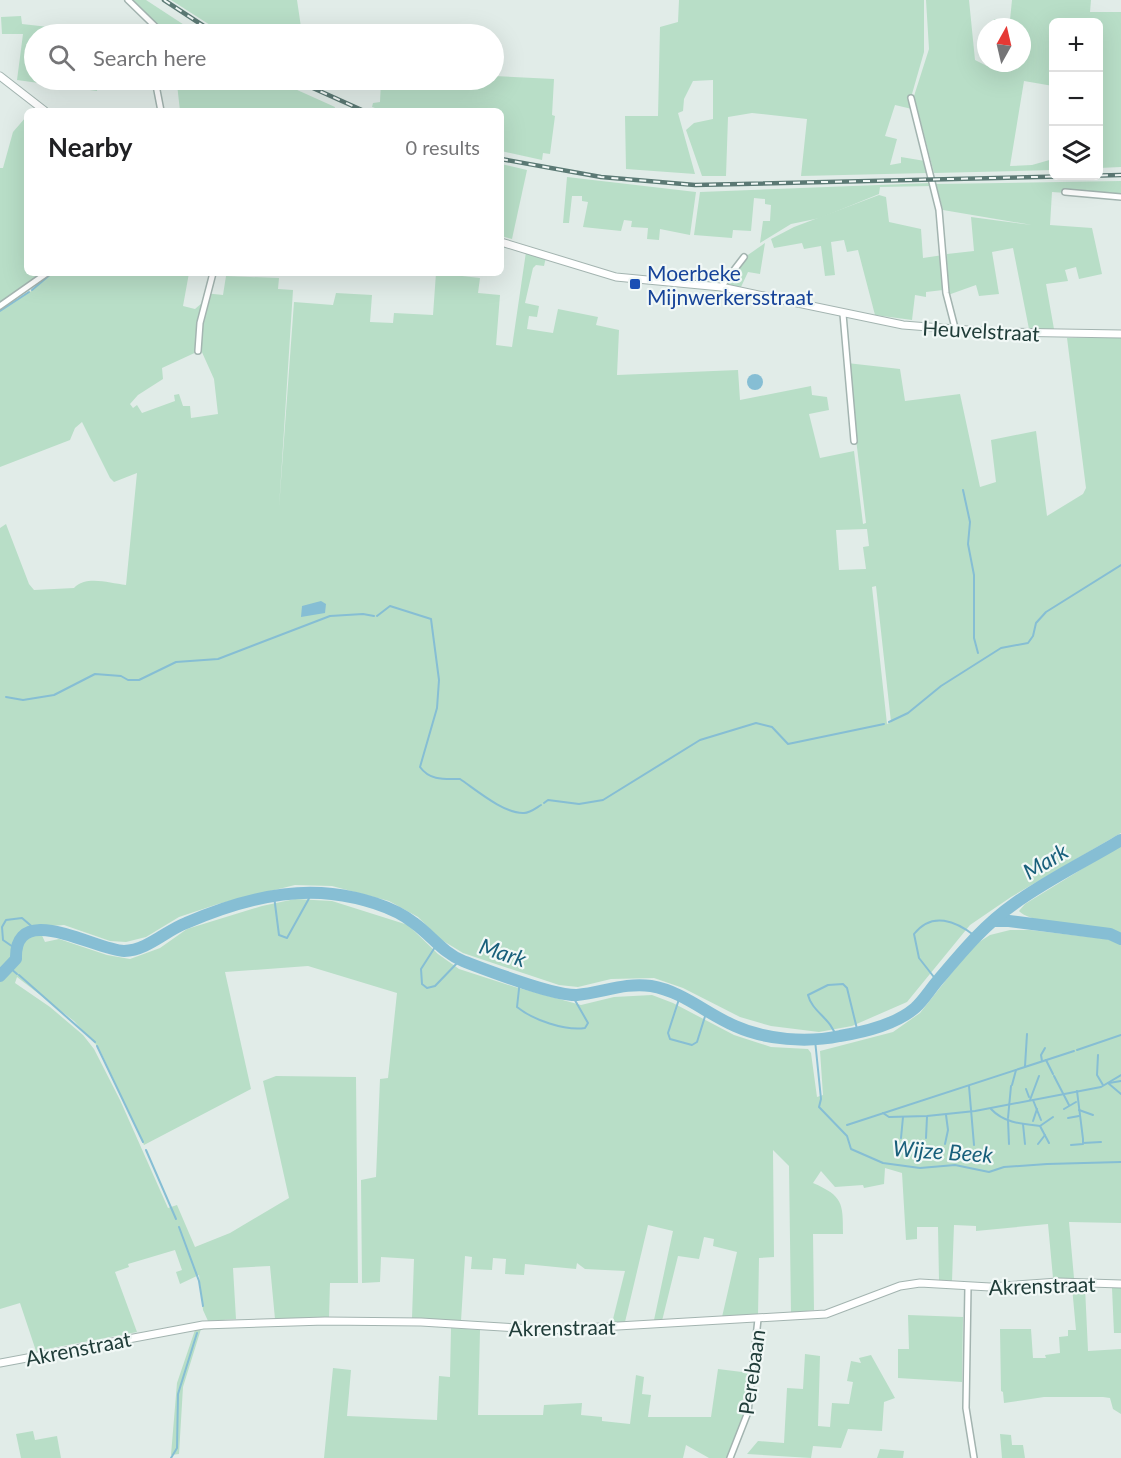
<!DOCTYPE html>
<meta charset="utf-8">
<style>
body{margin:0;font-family:Lato,sans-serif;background:#f6f6f6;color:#202124}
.controls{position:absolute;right:18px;top:18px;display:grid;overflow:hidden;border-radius:9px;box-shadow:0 6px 24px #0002}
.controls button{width:54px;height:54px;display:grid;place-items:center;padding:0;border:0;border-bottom:2px solid #e0e0e0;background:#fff;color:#202124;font:30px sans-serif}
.compass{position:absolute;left:977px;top:18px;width:54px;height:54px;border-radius:50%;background:#fff;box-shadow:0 6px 24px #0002;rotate:8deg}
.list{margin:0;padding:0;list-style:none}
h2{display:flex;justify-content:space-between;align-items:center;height:78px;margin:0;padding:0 24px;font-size:26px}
h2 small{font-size:20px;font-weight:400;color:#757577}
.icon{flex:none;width:33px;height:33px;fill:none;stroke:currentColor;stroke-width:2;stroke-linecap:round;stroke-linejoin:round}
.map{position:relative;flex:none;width:1121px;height:1458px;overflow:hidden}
.search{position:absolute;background:#fff;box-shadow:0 6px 24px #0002;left:24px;top:24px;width:480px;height:66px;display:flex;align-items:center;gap:15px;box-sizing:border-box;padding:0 21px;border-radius:33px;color:#757577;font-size:22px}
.panel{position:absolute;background:#fff;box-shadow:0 6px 24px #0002;left:24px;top:108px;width:480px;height:168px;border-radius:9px}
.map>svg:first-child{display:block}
</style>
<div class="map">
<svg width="1121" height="1458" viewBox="0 0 1121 1458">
<rect width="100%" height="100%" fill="#e1ece8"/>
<!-- green -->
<g fill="#b8dec7" fill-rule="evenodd">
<path d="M132,0H146L198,34H168Z"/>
<path d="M171,0H297L302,34H224Z"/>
<path d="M679,0H924V52L912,94V109L895,105L885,136L897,139L890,165L901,163V157L925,161L928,173L801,176L807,119L752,113L728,117L726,176H702L686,130L694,123L713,119V80L693,81L684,99L683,111L678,113L695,174L626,169L625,116H658L660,27L678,22Z"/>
<path d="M926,0H969L975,60L987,66L988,63H1022V27H993L994,19L1010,20L1012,0H1091L1090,12H1121V167L1099,168L1098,22H1054L1053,86L1024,81L1010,166L1032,165L1053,159V170L934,173L914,96L929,49Z"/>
<path d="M21,16L22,24L102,33L34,34V80H98L97,91L17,80L23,34H2L1,17Z"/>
<path d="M494,76L554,79L552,115L555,116L550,154L543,153L542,160L501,151V111H384L372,107L373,103L380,102L381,80H494Z"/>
<path d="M223,80H275L335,107L334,111H180L177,84L194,81L223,82Z"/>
<path d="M26,117L27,273H42L0,303V168H3L13,132Z"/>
<path d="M501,164L527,170L512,239L501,236Z"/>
<path d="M567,177L696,192L690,235L660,229L659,240L647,239L648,228L631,227L632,221L624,220L621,231L583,227L588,202L582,201V196H572L569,223H563Z"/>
<path d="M1121,181V194L1067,190L1066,193L1052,192L1050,225L1092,228L1102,274L1079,279L1076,267L1065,270L1068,281L1046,284L1054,329H1029L1013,248L992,252L999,294L979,296L976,285L948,295L947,254L974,251L971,217L1032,225L943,210L936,184Z"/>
<path d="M931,183L933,186L880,187L879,194L820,218L791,224L760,243L763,221H770L771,205L765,204V199L754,198L751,231L733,230L732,238L694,235L700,192Z"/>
<path d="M879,195L886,197L889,222L921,229L923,258L943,255V290L926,292V297L915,295L912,320L875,315L858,250L847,252L844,240L831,242L835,275L825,276L821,246L804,249L802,243L774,248L771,239L794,227Z"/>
<path d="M765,243L760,274L748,272L741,287L726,284L745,257Z"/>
<path d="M526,252L546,257L544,266L536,265L533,268L525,303L539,306L537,317L529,316L527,329L553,333L558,309L598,317L596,325L619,330L617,375L738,370L740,400L811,386L812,395L827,397L829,410L809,414L820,458L854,451L863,524L866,523L847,363L900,369L905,401L960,394L980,487L996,482L991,440L1036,431L1047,516L1083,494L1086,488L1067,338L1121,337V833L1011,897L970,925L907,1002L852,1026L819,1032L771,1026L740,1017L683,988L654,978L611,979L578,987L559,985L463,953L440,939L418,917L389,901L332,886L295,885L218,904L179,917L146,937L126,942L110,941L64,925L38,927L45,942L59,939L107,955L130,959L160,948L187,929L262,906L295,899L332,901L408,925L438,954L459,969L515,987L581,1005L614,997L652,995L673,1003L734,1035L771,1047L808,1049L811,1053L817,1097L823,1095L820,1051L893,1032L920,1013L973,946L990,935L1010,930H1030L1106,939L1121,943V1223L1069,1222L1074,1278H1053L1048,1224L976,1231V1226L954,1225L952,1281L939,1280L938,1227H917V1239L906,1240L902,1173L885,1168L884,1184L864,1188L863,1185L835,1187L821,1171L813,1183C843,1196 843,1203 843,1234H813L814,1310L791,1313L789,1166L773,1150L774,1257L759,1258L758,1316L722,1317L737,1252L713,1246L714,1239L704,1237L699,1259L678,1256L662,1321L654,1320L673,1231L648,1225L625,1322L612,1323L625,1271L585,1269L577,1263L576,1269L525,1264L524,1275L505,1274L506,1259L493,1258L492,1270L471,1269L472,1257L465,1256L461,1321L412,1318L414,1259L381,1257L380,1282L362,1283L361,1180L376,1177L380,1079L388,1078L397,993L308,966L225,972L251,1089L144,1145L99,1048L74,1021L17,977L15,983L50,1007L83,1035L94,1049L120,1100L168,1208L177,1205L195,1247L230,1233L289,1198L263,1081L276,1076L356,1077L358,1283H330L329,1318L275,1319L270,1266L233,1268L236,1319L208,1321L203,1310L199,1275L180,1284L176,1272L182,1270L175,1250L128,1264L129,1267L115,1272L137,1332L36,1351L20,1303L0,1309V528L6,524L29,584L34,590L74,588C86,575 109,583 126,585L137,473L114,482L110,478L82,422L75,428L70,440L0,467V310L30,292L52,273H189L183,306L195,309L202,303L204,293L223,295L226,276L279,278L278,289L293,290L279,508L294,302L333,305L336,293L372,295L370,322L393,323L394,313L433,315L436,273L480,278L478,293L500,295L496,345L512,347ZM201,350L214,379L218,414L191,418L190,406H183L179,394L174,395L175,401L142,413L137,405L133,408L130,404L138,395L163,379L162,368ZM867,529L869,546L863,547L866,569L839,570L836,530ZM876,586L891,722L887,724L872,587Z"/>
<path d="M1121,845V933C1099,928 1032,925 1019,911L1025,904Z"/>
<path d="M1072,1287H1085L1088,1351L1121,1349V1414L1113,1409L1110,1398L1103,1397H1044L1004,1403L1003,1392L1001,1391L1000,1329H1031L1033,1358H1046L1045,1355L1060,1353L1059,1337L1068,1336V1330H1076Z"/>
<path d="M1112,1288H1121V1333H1114Z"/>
<path d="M908,1315L963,1317L962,1382L898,1378V1349H909Z"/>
<path d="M451,1328L480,1330L478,1415H543L544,1405L582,1403L581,1415L602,1417V1421L630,1424L636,1375L644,1377L642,1394L651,1395L648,1417H711L718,1369L750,1373L745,1413L728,1458H709L686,1445L683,1458H324L333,1368L351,1370L347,1416L437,1420L439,1376L450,1377Z"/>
<path d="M201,1329L183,1387L179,1454L171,1455L177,1383L195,1330Z"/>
<path d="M805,1354L820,1356L818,1426L830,1427L832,1403L849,1404L853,1382L847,1381L851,1361L861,1363L859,1358L871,1355L895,1398L884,1402L882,1431L848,1429L841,1448L813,1446L811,1458L747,1454L758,1441L784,1443L787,1388L803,1389Z"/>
<path d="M33,1431L35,1440L57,1436L61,1458H21L16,1434Z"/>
<path d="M1000,1434L1011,1435L1012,1445H1023L1025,1458H1002Z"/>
<path d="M880,1449L904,1451L903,1458H877Z"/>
</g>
<!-- water -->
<g fill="#86bed4">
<circle cx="755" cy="382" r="8"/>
<path d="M321,601L326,604L325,613L301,617L302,606Z"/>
</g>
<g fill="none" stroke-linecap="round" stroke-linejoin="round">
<!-- stream -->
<g stroke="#86bed4" stroke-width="2">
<path d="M32,290L52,273"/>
<path d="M0,311L29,292"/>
<path d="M963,490L970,522L968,544L974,575V638L978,653"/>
<path d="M377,616L390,606L431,619L439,680L437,708L420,767C430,781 445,779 460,779C475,789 504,814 524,813C530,813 536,808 541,805"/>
<path d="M6,697L23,700L54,695L95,674L121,676L128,680H139L176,662L218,659L330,616L363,614L374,616"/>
<path d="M889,722L908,713L941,686L1001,648L1028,643L1033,636L1036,623L1046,612L1121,565"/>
<path d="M544,803L548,800L579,804L603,800L700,740L756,723L772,727L788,744L884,724"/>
<path d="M274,896L279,935L287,938L312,893"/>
<path d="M437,944L421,969L422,984L427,988L435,986L460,960"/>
<path d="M16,949L3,940L2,927L6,920L22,918L36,930"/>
<path d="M10,968L17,974"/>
<path d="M19,975L95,1042"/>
<path d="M520,980L517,1007C533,1020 565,1031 585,1028L588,1023L572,995"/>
<path d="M937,981L919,958L914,934C932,911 956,921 975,936"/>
<path d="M680,996L668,1033L670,1039L692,1045L697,1042L707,1010"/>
<path d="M836,1037C832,1019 812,1012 808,995L828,985L843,984L847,988L858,1033"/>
<path d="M815,1040L821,1099L819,1107L847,1136L851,1149L883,1163L920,1168L955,1165L989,1172L1004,1167L1047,1164L1121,1162"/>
<path d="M97,1046L143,1142"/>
<path d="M1077,1050L1121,1035"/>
<path d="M1098,1055L1097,1075L1103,1085"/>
<path d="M1046,1060L1053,1074"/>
<path d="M1042,1061L1041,1055L1045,1048"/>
<path d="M1025,1066L1027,1034"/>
<path d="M1054,1076L1069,1105"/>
<path d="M1108,1083L1121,1094"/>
<path d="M1109,1083L1121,1081"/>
<path d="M1012,1085L1016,1070"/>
<path d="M969,1086L974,1145"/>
<path d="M1026,1089L1029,1097"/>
<path d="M1030,1100L1039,1076"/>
<path d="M1033,1100L1041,1120"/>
<path d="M991,1109C1004,1123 1022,1124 1040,1126L1053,1117"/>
<path d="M1064,1109L1076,1102"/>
<path d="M1079,1110L1093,1115"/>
<path d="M883,1113L889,1117L927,1116L975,1111L1101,1087L1121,1075"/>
<path d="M1008,1118L1011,1086"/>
<path d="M1068,1118L1079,1116"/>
<path d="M1008,1120L1009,1144"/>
<path d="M1033,1121L1037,1109"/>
<path d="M1023,1124L1025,1144"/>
<path d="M847,1125L1074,1051"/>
<path d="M1040,1126L1049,1143"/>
<path d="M901,1138L903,1117"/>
<path d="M926,1138L927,1117"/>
<path d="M1083,1143L1101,1142"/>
<path d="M945,1144L948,1130L946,1115"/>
<path d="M1038,1144L1045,1135"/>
<path d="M1071,1145L1083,1144V1139L1077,1091"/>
<path d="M146,1150L176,1219"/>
<path d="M179,1227L199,1281L203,1306"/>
<path d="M171,1458L177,1448L178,1394L197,1333"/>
</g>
<!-- river -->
<g stroke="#86bed4" stroke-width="12">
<path d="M993,921H1009L1110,934L1121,939"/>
<path d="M0,976L16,959C14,899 97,951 124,951C148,950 165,931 186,923C230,904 284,888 332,894C358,897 393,906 414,923C431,935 443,953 463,961C487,970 553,996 577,995C602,993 625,982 651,986C682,991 707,1014 735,1026C766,1040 807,1043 840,1036C865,1032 895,1025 915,1008C924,1000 931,988 939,979C962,952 984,925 1014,904C1047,880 1086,861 1121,840"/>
</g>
<!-- minor casing -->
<g stroke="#a3b4b0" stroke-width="8">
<g id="minor">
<path d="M128,0L163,34"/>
<path d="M155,80L161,111"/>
<path d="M911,98L939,210L946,293L955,328"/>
<path d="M1065,192L1121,197"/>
<path d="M721,287L744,257"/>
<path d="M0,306L47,273"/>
<path d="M843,314L854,441"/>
<path d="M198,351L200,323L213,273"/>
<path d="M968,1286L966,1408L974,1458"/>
<path d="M730,1458L748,1412L758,1319"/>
</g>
</g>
<!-- tertiary casing -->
<g stroke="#a3b4b0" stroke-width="9">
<g id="tertiary">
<path d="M0,76L45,111"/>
<path d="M501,242L616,277L721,287L903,325L993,332L1121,334"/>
<path d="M0,1363L203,1325L325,1321L421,1322L549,1330L826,1314L900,1286L920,1283L990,1287L1058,1282L1121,1284"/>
</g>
</g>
<!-- minor -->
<use href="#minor" stroke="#fff" stroke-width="5"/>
<!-- tertiary -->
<use href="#tertiary" stroke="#fff" stroke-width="7"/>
<!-- rail casing -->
<g stroke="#5b7974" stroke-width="4.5">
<g id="rail">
<path d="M164,0L216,34"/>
<path d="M295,80L364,111"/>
<path d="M501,159L601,177L695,185L1121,175"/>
</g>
</g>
<!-- rail -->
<use href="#rail" stroke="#f1f8f6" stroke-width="2" stroke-dasharray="7" stroke-linecap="butt"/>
</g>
<!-- markers -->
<rect fill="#1a4fb4" stroke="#f1f8f6" stroke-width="2" x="629" y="278" width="12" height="12" rx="3"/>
<g text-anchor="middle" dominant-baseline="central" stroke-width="4.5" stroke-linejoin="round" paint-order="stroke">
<!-- transit labels -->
<g font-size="21" fill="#164399" stroke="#f1f8f6" text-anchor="start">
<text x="647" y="272">Moerbeke<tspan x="647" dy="24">Mijnwerkersstraat</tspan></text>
</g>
<!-- street labels -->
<g font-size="21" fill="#203d39" stroke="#f1f8f6">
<text transform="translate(981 330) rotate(3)">Heuvelstraat</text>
<text transform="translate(1042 1285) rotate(-2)">Akrenstraat</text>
<text transform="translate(562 1327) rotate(-1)">Akrenstraat</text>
<text transform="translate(78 1348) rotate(-11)">Akrenstraat</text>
<text transform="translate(751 1372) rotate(-82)">Perebaan</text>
</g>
<!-- water labels -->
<g font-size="22" font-style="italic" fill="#185f7b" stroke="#f1f8f6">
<text transform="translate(1045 861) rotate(-31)">Mark</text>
<text transform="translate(503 952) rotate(18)">Mark</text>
<text transform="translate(943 1151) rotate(4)">Wijze Beek</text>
</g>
</g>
</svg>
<div class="controls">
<button>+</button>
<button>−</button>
<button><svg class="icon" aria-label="layers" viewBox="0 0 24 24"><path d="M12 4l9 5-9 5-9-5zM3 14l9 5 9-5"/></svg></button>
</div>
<svg class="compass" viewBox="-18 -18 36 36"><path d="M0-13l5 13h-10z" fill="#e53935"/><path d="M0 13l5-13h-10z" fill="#757577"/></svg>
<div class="search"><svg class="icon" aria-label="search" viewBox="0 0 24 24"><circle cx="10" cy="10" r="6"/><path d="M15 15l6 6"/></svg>Search here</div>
<section class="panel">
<h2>Nearby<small>0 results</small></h2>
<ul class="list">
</ul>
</section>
</div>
